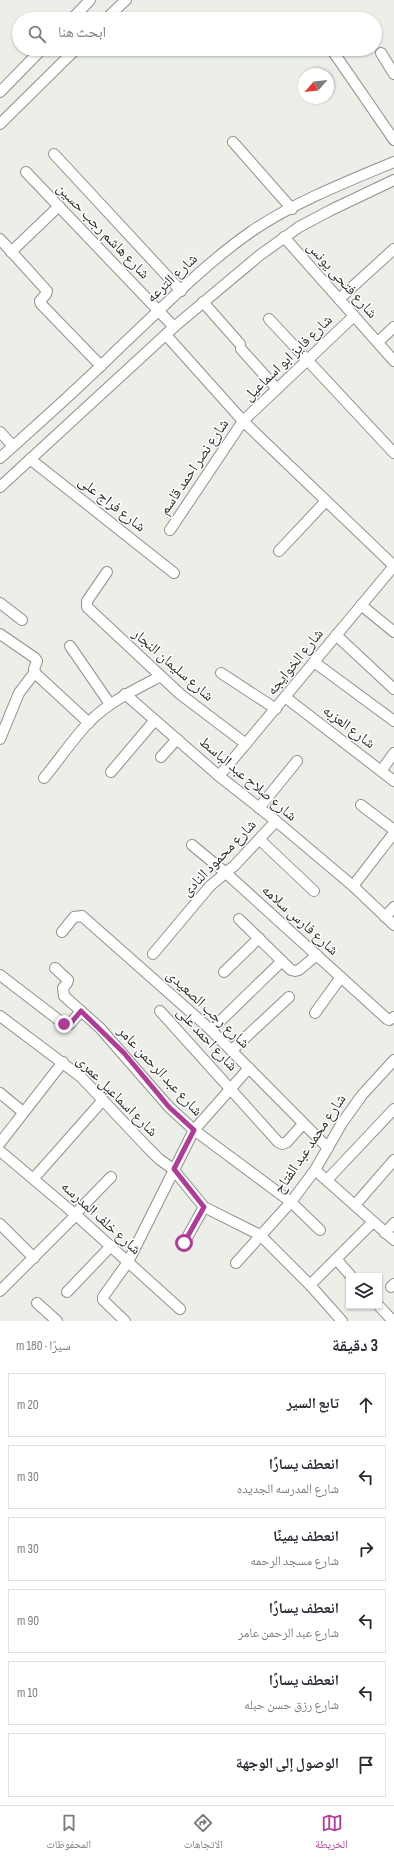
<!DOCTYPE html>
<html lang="ar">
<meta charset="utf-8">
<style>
body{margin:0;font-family:"Sofia Sans Condensed","Noto Naskh Arabic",sans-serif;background:#f2f2f3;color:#2b2b33;direction:rtl}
.controls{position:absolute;right:12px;bottom:12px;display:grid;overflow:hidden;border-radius:0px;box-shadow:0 1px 3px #0004}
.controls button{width:36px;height:36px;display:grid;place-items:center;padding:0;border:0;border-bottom:1px solid #e1e1e2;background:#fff;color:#2b2b33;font:20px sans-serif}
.compass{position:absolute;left:298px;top:68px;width:36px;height:36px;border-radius:50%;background:#fff;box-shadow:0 1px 3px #0004;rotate:243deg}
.stop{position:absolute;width:12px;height:12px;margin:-9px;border:3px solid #af3c96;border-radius:50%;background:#fff}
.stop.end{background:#af3c96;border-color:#fff;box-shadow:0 1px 4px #0008}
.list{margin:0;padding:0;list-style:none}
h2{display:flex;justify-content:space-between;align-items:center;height:52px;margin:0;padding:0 16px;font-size:17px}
h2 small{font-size:13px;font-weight:400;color:#7c7c81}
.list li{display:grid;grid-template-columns:26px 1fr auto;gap:12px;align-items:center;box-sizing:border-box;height:64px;margin:0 8px 8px;padding:0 8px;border:1px solid #e1e1e2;border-radius:0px}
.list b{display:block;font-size:15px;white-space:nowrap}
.list p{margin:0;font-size:13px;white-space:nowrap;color:#7c7c81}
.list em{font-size:13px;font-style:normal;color:#7c7c81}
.icon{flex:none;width:22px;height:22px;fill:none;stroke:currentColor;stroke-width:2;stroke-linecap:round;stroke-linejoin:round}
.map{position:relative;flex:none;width:394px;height:1321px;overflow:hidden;direction:ltr}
.search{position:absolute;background:#fff;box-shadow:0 1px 3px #0004;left:12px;right:12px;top:12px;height:44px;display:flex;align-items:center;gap:10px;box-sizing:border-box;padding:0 14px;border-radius:22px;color:#7c7c81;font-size:15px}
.sheet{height:484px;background:#fff}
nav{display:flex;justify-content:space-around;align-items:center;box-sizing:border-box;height:56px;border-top:1px solid #e1e1e2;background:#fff;font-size:11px;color:#7c7c81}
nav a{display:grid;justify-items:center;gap:2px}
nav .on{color:#af3c96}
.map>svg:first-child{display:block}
</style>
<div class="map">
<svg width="394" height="1321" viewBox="0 0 394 1321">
<rect width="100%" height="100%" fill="#ebefe8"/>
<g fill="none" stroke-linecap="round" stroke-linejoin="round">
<!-- minor casing -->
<g stroke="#90938c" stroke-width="12">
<g id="minor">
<path d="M72,19L90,0"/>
<path d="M106,19L126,0"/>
<path d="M332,50L394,140"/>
<path d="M381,53L394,74"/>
<path d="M0,92L42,49"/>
<path d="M0,124L76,49"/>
<path d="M233,142L292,209"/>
<path d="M54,154L181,291"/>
<path d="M26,172L174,327"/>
<path d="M284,237L394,361"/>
<path d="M0,239L47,291L46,294L40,301L41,304L101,366"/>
<path d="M11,252L59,206"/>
<path d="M339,299L394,249"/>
<path d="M203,302L240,344"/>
<path d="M269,319L394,453"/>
<path d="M166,335L243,421L394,566"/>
<path d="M378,342L394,327"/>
<path d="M241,349L277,389"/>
<path d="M0,432L13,446"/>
<path d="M0,458C39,423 79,388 116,351C160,310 203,265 252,231C293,203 348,181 394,162"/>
<path d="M30,459L174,573"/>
<path d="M0,487L174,327L260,255L299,227L331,210L394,180"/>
<path d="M170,530L243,421L354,316"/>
<path d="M279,551L326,501"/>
<path d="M107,572L87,601V607L180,694L246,744"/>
<path d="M0,603L22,620"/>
<path d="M361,605L394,632"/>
<path d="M0,634L35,658L37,661L34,669L36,674L89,723"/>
<path d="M336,635L394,689"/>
<path d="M70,646L110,704"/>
<path d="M314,662L394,721"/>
<path d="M221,673L276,709"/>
<path d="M125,694L219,776L276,821L353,886L394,925"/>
<path d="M285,697L394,781"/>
<path d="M0,739L19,693L35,672"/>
<path d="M161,757L177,739"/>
<path d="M381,771L394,753"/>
<path d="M111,772L155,720"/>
<path d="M219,776L394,566"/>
<path d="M44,778C59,760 73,739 89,722C109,702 134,690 159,677"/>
<path d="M361,805L394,830"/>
<path d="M259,808L297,761"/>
<path d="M260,840L314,891"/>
<path d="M192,845L226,873L387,1019L389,1020L394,1017"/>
<path d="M353,886L394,833"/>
<path d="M385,917L394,907"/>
<path d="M239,919L291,970L295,971L299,970L317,955"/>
<path d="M62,932L74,917L82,916L211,1030L328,1148"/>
<path d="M153,954L210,886L235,865L276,821"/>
<path d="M55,968L68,980L67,983L63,988L64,996L100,1028L169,1107L194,1130L291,1202L320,1230"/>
<path d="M224,972L259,938"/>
<path d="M0,975L64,1024H70L81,1011"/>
<path d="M160,1011L278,1142L282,1144L287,1142L303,1124"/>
<path d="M315,1013L341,977"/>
<path d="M0,1016L81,1077L146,1146L159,1159L173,1169L204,1207L260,1235L310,1285L342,1321"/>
<path d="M211,1030L282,961"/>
<path d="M232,1050L289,997"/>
<path d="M0,1093L23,1112"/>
<path d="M0,1143L63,1062"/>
<path d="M0,1151L76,1215L180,1309"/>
<path d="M315,1170L394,1240"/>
<path d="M34,1178L103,1100"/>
<path d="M327,1180L394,1109"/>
<path d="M355,1205L394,1160"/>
<path d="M75,1214L111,1177"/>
<path d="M0,1224L34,1258"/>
<path d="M385,1233L394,1223"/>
<path d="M184,1243L204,1207"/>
<path d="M336,1259L351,1276"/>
<path d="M236,1263L291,1202L315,1170L342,1123L362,1095L394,1060"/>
<path d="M310,1285L373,1222"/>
<path d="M391,1287L394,1284"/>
<path d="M0,1291L76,1215"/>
<path d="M67,1292L111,1246"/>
<path d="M37,1303L57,1321"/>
<path d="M379,1306L393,1321"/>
<path d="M125,1321L103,1300V1297L128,1262L194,1130L249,1068"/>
</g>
</g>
<!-- minor -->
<use href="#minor" stroke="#fff" stroke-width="10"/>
</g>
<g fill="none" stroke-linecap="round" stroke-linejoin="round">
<!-- route -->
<path stroke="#af3c96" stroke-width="5" d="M64,1024H70L81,1011L124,1053L169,1107L194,1130L174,1169L204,1207L184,1243"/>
</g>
<g text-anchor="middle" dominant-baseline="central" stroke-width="3" stroke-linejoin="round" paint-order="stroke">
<!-- street labels -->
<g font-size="15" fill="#2f302d" stroke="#fff">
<text transform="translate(103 231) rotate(46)">شارع هاشم رجب حسين</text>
<text transform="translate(172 278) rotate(-43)">شارع الترعه</text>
<text transform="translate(342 280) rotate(48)">شارع فتحى يونس</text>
<text transform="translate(288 358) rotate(-44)">شارع فايز ابو اسماعيل</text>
<text transform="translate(194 467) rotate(-56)">شارع نصر احمد قاسم</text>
<text transform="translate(112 504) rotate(38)">شارع فراج على</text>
<text transform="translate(295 662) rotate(-51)">شارع الخوايجه</text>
<text transform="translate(173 665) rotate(41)">شارع سليمان النجار</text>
<text transform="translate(349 727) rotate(37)">شارع العزبه</text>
<text transform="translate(248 779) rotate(40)">شارع صلاح عبد الباسط</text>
<text transform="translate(219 858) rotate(-46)">شارع محمود النادى</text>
<text transform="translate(300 920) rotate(42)">شارع فارس سلامه</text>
<text transform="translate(208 1009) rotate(43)">شارع رجب الصعيدى</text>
<text transform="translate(207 1039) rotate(47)">شارع احمد على</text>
<text transform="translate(160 1071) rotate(47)">شارع عبد الرحمن عامر</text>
<text transform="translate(117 1096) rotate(45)">شارع اسماعيل عمرى</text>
<text transform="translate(310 1144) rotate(-56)">شارع محمد عبد الفتاح</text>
<text transform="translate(101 1218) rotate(42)">شارع خلف المدرسه</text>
</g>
</g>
</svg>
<div class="controls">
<button><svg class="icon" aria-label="layers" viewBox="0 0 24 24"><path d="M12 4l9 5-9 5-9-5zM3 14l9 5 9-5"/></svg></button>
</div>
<svg class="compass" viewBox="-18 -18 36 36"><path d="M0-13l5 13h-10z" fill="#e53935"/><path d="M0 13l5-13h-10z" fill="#7c7c81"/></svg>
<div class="stop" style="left:184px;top:1243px"></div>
<div class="stop end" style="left:64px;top:1024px"></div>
<div class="search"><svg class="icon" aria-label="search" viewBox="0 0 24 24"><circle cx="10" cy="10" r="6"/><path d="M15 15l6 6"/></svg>ابحث هنا</div>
</div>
<section class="sheet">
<h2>3 دقيقة<small>سيرًا · 180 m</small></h2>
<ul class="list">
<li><svg class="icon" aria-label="ahead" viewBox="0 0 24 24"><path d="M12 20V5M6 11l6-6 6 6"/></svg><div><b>تابع السير</b></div><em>20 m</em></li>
<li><svg class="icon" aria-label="left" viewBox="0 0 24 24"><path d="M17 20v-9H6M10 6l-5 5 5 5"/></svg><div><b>انعطف يسارًا</b><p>شارع المدرسه الجديده</p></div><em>30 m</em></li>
<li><svg class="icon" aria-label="right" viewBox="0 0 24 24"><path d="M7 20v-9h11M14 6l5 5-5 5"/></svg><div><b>انعطف يمينًا</b><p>شارع مسجد الرحمه</p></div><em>30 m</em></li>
<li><svg class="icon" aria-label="left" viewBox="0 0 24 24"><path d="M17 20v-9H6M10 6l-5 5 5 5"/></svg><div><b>انعطف يسارًا</b><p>شارع عبد الرحمن عامر</p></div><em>90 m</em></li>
<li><svg class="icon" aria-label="left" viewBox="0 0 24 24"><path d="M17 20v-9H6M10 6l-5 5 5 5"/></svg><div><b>انعطف يسارًا</b><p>شارع رزق حسن حبله</p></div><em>10 m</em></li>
<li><svg class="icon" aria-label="arrive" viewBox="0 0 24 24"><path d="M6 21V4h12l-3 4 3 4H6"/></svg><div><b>الوصول إلى الوجهة</b></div></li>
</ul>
</section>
<nav>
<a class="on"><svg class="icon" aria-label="map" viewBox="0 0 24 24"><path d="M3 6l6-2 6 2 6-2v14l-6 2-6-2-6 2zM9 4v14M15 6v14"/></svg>الخريطة</a>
<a><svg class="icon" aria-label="directions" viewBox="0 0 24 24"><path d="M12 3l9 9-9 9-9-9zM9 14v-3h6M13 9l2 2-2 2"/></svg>الاتجاهات</a>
<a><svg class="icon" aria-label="saved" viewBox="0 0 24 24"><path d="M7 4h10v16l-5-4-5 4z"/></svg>المحفوظات</a>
</nav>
